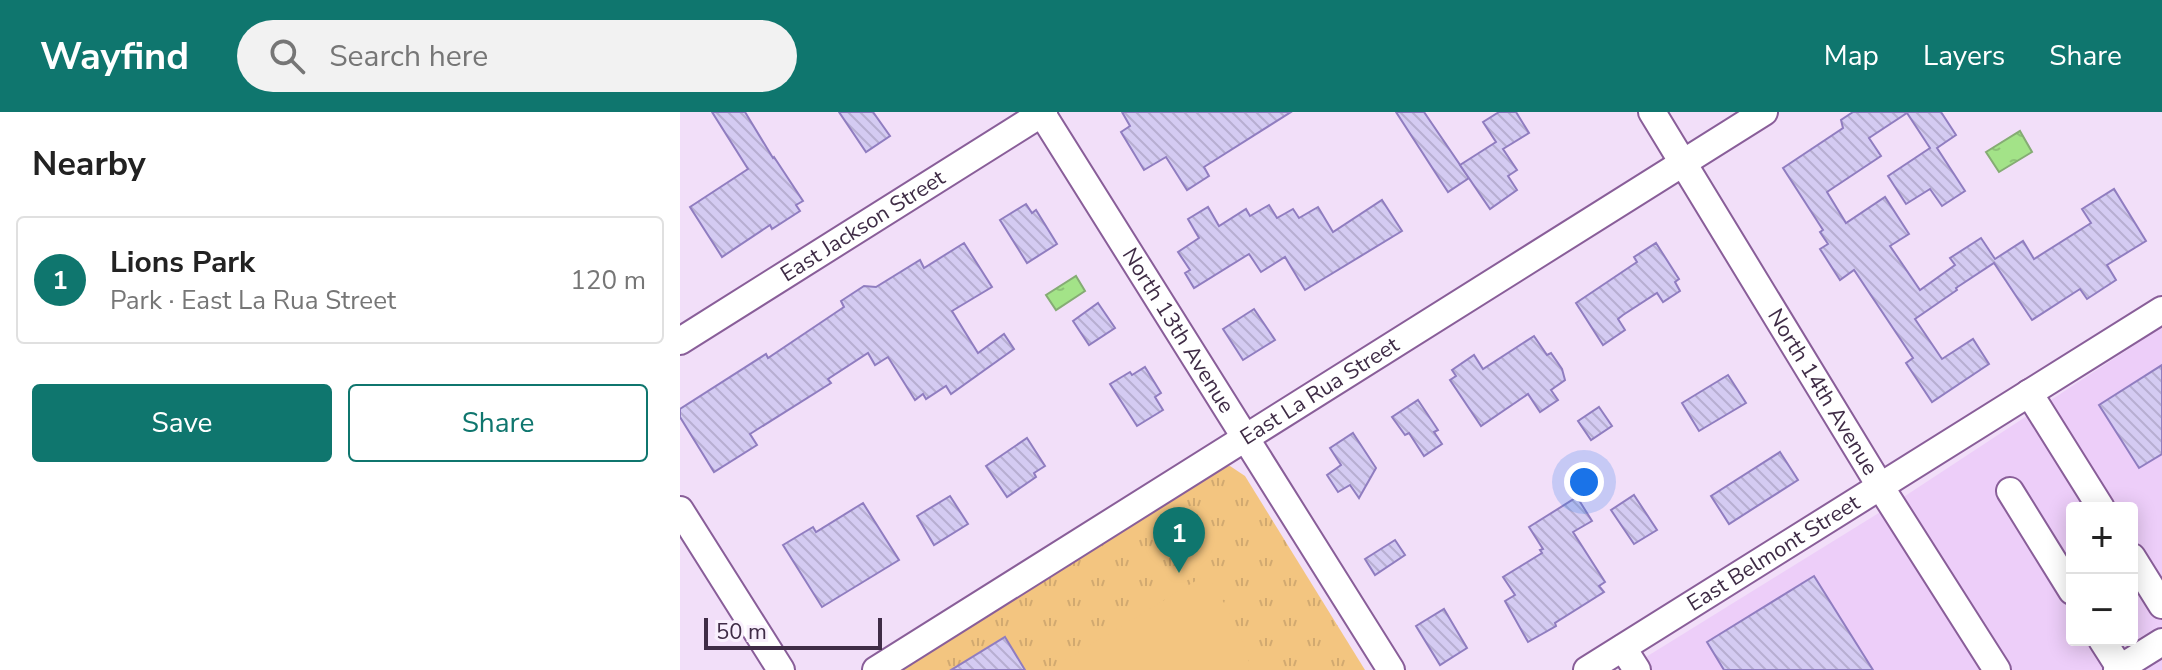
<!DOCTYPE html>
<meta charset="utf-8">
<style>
body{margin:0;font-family:"Nunito Sans",sans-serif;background:#f2f2f2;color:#222}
.controls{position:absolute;right:24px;bottom:24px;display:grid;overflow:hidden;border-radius:8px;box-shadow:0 4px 20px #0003}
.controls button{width:72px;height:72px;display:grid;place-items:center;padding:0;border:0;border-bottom:2px solid #e0e0e0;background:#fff;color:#222;font:40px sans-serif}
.scale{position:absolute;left:24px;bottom:20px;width:178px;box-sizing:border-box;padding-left:8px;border:4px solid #3f2c46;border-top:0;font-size:22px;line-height:28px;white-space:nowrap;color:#3f2c46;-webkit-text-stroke:6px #f9f0fd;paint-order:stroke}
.you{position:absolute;left:904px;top:370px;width:28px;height:28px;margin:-20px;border:6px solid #fff;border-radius:50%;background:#1a73e8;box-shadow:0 0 0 12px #1a73e833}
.badge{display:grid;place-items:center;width:52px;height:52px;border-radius:50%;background:#0f766e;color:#fff;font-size:26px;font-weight:700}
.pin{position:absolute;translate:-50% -66px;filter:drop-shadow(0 2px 4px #0008)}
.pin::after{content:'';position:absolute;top:42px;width:28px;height:24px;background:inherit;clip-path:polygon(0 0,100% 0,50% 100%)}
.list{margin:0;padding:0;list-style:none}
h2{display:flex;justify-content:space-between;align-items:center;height:104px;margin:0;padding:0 32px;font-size:34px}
h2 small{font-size:26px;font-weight:400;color:#767676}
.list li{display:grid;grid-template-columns:52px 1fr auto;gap:24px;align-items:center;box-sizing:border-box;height:128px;margin:0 16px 16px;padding:0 16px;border:2px solid #e0e0e0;border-radius:8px}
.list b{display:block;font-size:30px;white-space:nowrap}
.list p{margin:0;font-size:26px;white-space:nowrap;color:#767676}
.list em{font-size:26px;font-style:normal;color:#767676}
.actions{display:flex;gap:16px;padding:24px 32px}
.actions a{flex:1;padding:18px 0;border:2px solid #0f766e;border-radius:8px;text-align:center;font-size:28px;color:#0f766e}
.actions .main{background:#0f766e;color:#fff}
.icon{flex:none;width:44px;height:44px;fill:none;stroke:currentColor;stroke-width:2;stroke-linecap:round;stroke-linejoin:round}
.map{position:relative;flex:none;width:1482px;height:558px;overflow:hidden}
header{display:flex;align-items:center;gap:48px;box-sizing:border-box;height:112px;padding:0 40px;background:#0f766e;color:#fff}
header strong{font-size:38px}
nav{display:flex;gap:44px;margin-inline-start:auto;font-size:28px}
.search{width:560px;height:72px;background:#f2f2f2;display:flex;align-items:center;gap:20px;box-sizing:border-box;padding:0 28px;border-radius:44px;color:#767676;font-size:30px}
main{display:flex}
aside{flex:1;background:#fff}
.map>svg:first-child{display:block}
</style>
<header>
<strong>Wayfind</strong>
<div class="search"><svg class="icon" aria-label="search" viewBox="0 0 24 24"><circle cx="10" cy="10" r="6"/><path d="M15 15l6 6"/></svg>Search here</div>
<nav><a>Map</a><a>Layers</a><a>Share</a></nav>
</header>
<main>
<aside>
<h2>Nearby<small></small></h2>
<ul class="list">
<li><span class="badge">1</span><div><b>Lions Park</b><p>Park · East La Rua Street</p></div><em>120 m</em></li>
</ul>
<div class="actions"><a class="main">Save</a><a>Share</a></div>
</aside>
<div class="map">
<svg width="1482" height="558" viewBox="0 0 1482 558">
<defs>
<pattern id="grass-tufts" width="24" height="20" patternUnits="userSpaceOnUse" patternTransform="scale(2)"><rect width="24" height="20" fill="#f3c580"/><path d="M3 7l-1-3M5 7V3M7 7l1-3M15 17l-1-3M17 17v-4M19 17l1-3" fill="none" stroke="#d1a970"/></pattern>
<pattern id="water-ripples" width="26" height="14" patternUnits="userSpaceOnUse" patternTransform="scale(2)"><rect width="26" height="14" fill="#a3e388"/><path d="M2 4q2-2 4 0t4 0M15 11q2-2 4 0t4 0" fill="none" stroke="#8dc377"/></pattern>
<pattern id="building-back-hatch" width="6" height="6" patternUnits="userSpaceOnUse" patternTransform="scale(2)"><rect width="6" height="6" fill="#d4cbf2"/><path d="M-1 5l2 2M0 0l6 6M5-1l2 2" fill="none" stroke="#b7aed1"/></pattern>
</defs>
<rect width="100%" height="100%" fill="#f2dff9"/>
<!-- built -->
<g fill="#edcef9" fill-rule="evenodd">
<path d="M1482,215V558H1331L1222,386ZM1392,396H1452V528H1392Z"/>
<path d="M1202,399L1302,558H945Z"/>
</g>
<!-- grass -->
<path fill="url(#grass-tufts)" d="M550,354L565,364L685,558H218L540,355Z"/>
<!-- garden -->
<path fill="#f3c580" d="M527,462C545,492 564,523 571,558H369Z"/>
<!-- water -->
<g fill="url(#water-ripples)" stroke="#85ac74" stroke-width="2">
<path d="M1340,19L1352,40L1319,60L1306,40Z"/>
<path d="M396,164L405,179L376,198L366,183Z"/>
</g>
<!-- building -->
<g fill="url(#building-back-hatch)" stroke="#907dc0" stroke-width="2">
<path d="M32,0H65L93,46L94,45L123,89L116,93L120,99L92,117L90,113L42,145L10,95L68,57Z"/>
<path d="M159,0H193L210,24L186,40Z"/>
<path d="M442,0H611L524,55L529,64L507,78L486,45L464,58L441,20L450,14Z"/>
<path d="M716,0H744L789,66L768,80Z"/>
<path d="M819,0H836L849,21L823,37L837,58L828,64L837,78L810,97L780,53L816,30L803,10Z"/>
<path d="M1173,0H1261L1276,23L1257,36L1285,79L1262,94L1250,77L1226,92L1208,64L1250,36L1227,1L1189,26L1201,44L1147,80L1166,111L1205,85L1229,122L1210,134L1240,178L1275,153L1270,146L1301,126L1315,147L1343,129L1354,147L1411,111L1402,97L1434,77L1466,129L1427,153L1436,168L1407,187L1400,177L1352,208L1314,151L1276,176L1277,178L1235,207L1262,247L1293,227L1309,252L1252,290L1226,251L1233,246L1174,158L1160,168L1140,137L1148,132L1140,120L1143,118L1103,56L1163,16L1161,8Z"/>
<path d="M702,88L722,119L625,178L605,145L581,160L569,142L514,176L505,161L510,158L498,140L519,126L508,107L528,95L539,114L566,97L570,104L589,93L597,106L613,97L619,106L638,95L653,120Z"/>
<path d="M346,92L352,101L356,98L377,132L347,151L320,108Z"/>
<path d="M284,131L312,175L272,199L298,241L324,222L334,237L271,282L266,274L246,287L243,282L235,288L208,245L195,253L188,241L148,267L151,271L70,322L77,333L34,360L0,305V297L86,242L88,246L164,195L161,189L184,174L196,175L240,148L244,156Z"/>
<path d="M976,131L999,167L995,170L1000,179L983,190L977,181L943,203L938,207L945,218L923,233L896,191L957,150L954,145Z"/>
<path d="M418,191L435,216L409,233L393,209Z"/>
<path d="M574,197L595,228L563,248L543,217Z"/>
<path d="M854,224L867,243L871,241L882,257L885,268L871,278L878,288L860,300L848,282L801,314L770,268L776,264L772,258L794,243L803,257Z"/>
<path d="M1482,253V342L1459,356L1419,293Z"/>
<path d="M465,255L481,281L475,285L483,298L457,314L430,272L450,260L452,263Z"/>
<path d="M1048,263L1066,291L1019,319L1002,291Z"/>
<path d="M738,288L758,318L754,320L762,332L744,344L729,321L725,323L712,305Z"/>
<path d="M919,295L932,314L911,328L898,309Z"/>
<path d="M673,321L696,356L679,386L670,373L658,380L647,363L661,353L650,336Z"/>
<path d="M347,326L365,354L354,361L356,365L327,385L306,354Z"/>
<path d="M1100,340L1118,368L1049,412L1031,384Z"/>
<path d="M954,383L977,418L954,432L931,398Z"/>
<path d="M270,384L288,412L254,433L237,404Z"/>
<path d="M897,385L912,409L893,420L925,470L919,474L924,480L875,511L876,514L848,530L825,489L835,483L823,465L862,441L860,438L863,437L849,415Z"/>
<path d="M183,391L219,448L142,495L103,433L133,415L136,420Z"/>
<path d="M715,428L725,443L695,463L685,447Z"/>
<path d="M1134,464L1193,558H1044L1027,530Z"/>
<path d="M764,497L787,536L760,553L736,514Z"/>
<path d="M325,525L345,558H271Z"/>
</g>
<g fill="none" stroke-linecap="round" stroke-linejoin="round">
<!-- minor casing -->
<g stroke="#895e99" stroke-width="30">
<g id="minor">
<path id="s1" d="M361,0L711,558"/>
<path id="s2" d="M972,0L1200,374L1317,558"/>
<path id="s3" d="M0,229L364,0"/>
<path d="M1349,281L1421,396"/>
<path d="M1330,379L1392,479"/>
<path d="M0,398L101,558"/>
<path d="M1452,445L1482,493"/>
<path d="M1422,528L1440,556"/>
<path d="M943,536L957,558"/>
<path id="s4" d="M196,558L1084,0"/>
<path id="s5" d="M907,558L1482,198"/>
<path d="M1437,558L1482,530"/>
</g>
</g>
<!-- minor -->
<use href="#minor" stroke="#fff" stroke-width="26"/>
</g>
<g text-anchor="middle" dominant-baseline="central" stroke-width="7" stroke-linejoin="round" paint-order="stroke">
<!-- street labels -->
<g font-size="22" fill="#3f2c46" stroke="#f9f0fd">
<text stroke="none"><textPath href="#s3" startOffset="216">East Jackson Street</textPath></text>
<text stroke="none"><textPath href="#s1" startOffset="258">North 13th Avenue</textPath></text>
<text stroke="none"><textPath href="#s4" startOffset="524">East La Rua Street</textPath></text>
<text stroke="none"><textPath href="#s2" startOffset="328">North 14th Avenue</textPath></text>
<text stroke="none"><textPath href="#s5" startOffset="220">East Belmont Street</textPath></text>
</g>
</g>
</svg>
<div class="controls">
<button>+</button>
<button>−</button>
</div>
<div class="scale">50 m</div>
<div class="you"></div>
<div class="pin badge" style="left:499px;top:461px">1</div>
</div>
</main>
